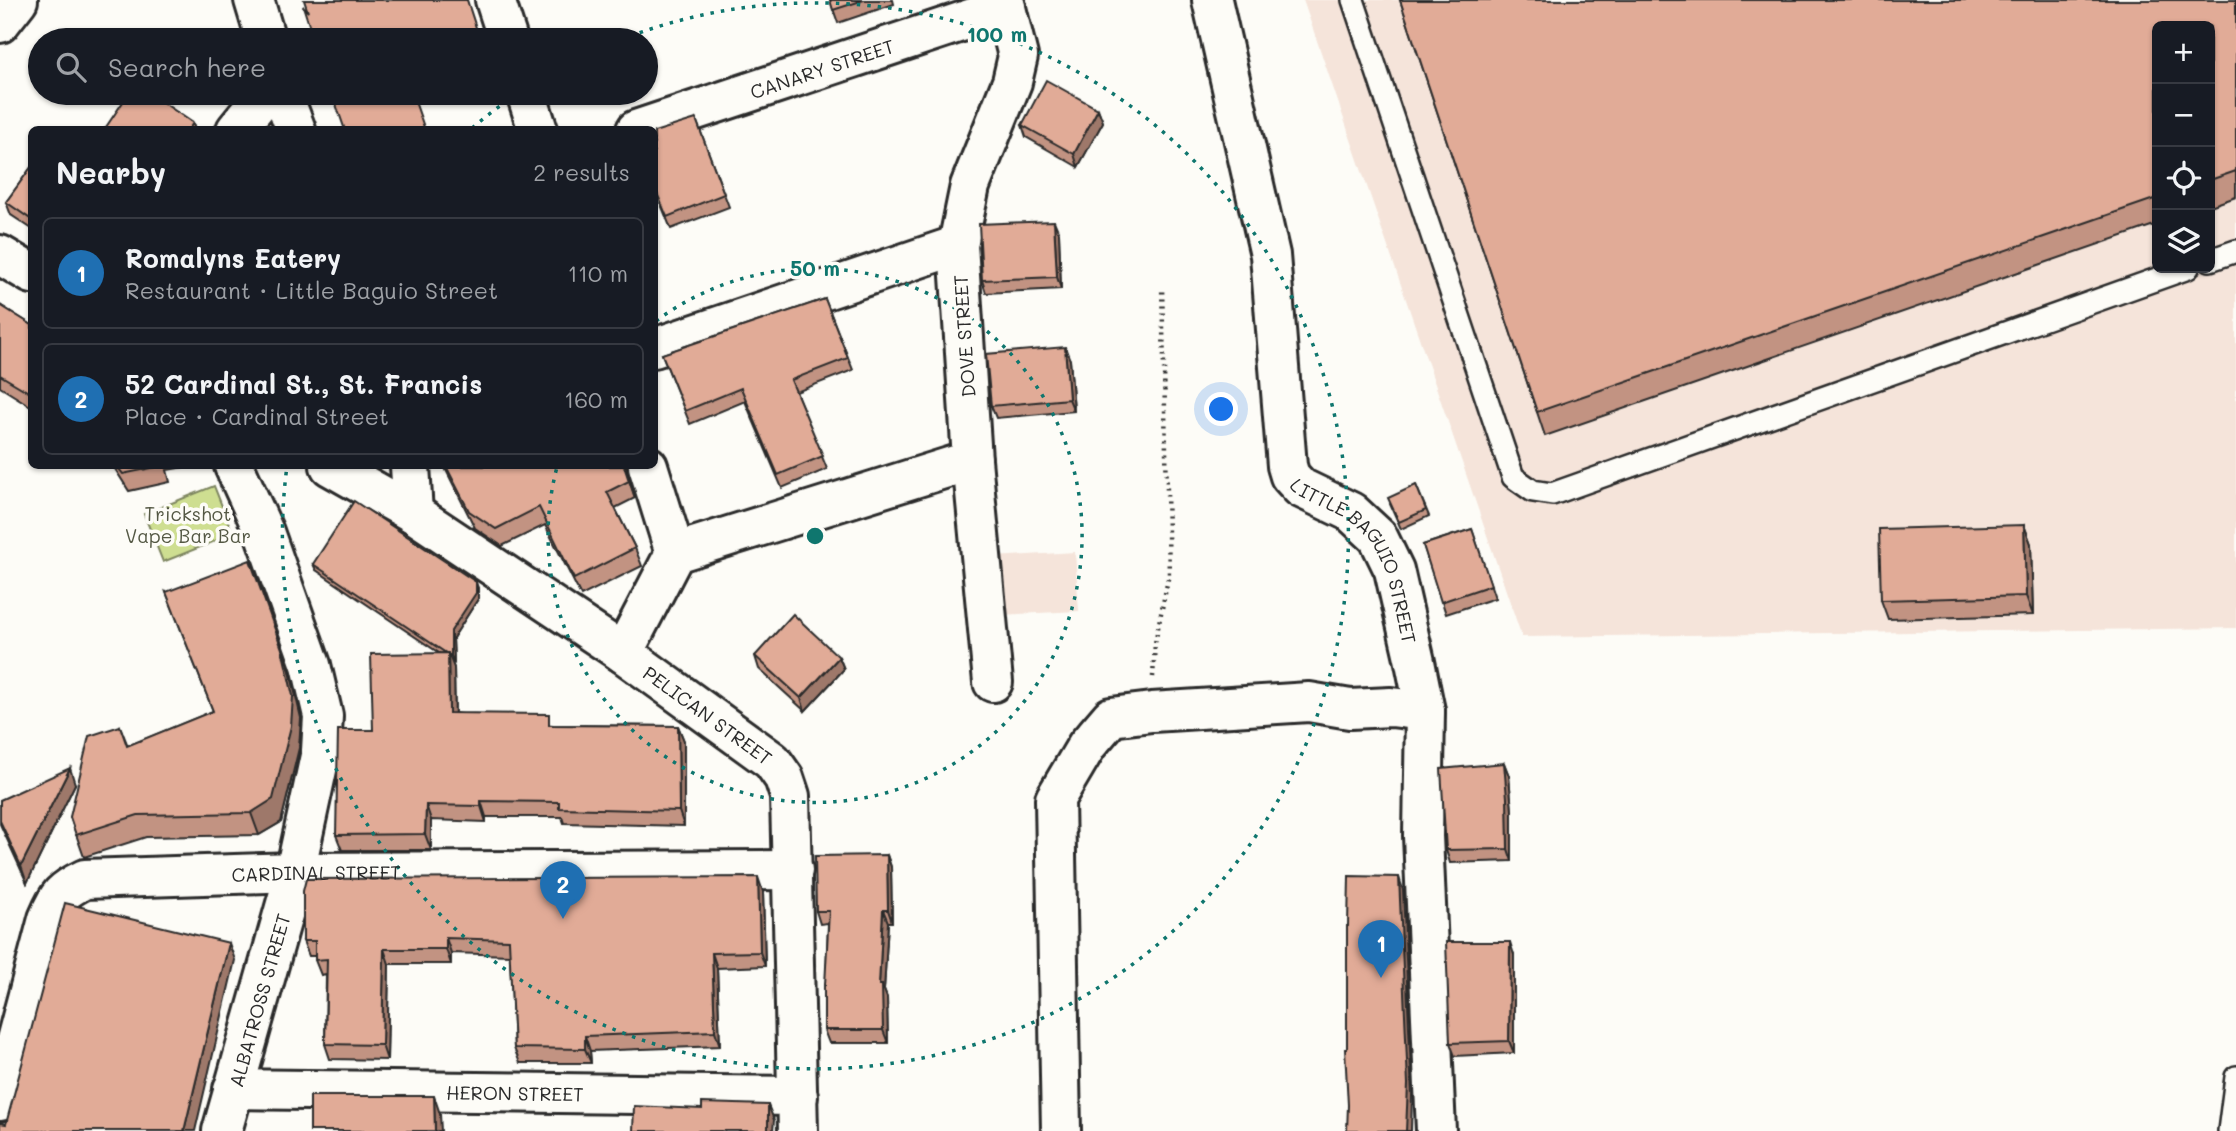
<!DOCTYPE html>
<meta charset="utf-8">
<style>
body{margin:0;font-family:Mali,sans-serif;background:#20242c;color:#f1f3f6}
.controls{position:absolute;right:21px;top:21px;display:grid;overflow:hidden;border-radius:10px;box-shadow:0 2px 5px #0004}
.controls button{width:63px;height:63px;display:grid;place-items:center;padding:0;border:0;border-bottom:2px solid #363941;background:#171b24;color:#f1f3f6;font:35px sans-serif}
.you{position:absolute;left:1222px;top:410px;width:24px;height:24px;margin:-18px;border:5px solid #fff;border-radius:50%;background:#1a73e8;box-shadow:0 0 0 10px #1a73e833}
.badge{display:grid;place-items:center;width:46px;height:46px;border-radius:50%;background:#1f6fb2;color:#fff;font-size:23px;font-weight:700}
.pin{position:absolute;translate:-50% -58px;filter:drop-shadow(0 2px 4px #0008)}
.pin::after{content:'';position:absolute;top:37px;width:24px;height:21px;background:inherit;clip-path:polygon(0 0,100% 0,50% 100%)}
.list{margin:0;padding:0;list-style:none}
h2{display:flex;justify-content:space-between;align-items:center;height:91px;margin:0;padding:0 28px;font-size:30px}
h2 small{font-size:23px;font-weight:400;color:#9ea1a6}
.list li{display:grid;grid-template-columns:46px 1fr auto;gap:21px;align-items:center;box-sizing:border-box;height:112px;margin:0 14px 14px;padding:0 14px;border:2px solid #363941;border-radius:10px}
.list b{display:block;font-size:26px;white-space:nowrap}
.list p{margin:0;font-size:23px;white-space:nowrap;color:#9ea1a6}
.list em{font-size:23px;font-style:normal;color:#9ea1a6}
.icon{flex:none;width:38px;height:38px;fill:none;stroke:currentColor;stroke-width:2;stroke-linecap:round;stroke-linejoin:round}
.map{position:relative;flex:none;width:2236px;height:1131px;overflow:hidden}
.search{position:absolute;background:#171b24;box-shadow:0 2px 5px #0004;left:28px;top:28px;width:630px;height:77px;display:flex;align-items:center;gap:18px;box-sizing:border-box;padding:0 24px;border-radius:38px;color:#9ea1a6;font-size:26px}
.panel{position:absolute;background:#171b24;box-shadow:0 2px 5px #0004;left:28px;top:126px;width:630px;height:343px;border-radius:10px}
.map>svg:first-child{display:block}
</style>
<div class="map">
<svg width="2236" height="1131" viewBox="0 0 2236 1131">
<rect width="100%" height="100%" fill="#fdfcf7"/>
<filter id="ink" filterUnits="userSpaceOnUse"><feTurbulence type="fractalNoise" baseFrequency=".0143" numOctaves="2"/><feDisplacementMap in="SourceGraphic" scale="14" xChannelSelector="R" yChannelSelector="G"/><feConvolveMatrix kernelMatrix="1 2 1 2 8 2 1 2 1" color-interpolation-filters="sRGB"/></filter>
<g filter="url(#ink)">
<!-- built -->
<g fill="#f5e4da" fill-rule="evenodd">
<path d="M1303,0H2236V628L1522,637ZM2157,26H2210V268H2157Z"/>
<path d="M1075,552L1079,611L999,615L995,557Z"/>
</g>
<!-- green -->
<path fill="#cede91" stroke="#7c845e" stroke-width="2" d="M214,486L233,534L163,562L144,514Z"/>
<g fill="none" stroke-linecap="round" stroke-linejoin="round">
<!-- lane casing -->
<g stroke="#2b2b2b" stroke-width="26">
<g id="lane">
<path d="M1353,0L1513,477L1533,491L1552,494L2188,268"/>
<path d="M2210,260L2236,251"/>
<path d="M2229,1131L2236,1077"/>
</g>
</g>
<!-- street casing -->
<g stroke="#2b2b2b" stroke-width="44">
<g id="street">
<path d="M254,0L266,40"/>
<path d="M495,0L508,40"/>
<path id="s1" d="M1212,0L1270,255L1287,466L1290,476L1301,488L1351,512L1378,537L1394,570L1415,662L1425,711L1423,836L1436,1131"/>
<path d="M0,23L18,0"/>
<path d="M282,93L296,130"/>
<path d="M526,93L538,130"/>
<path d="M236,130L266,93"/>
<path id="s2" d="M636,130L1006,7"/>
<path d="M0,255L32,274"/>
<path d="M654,348L958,245"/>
<path id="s3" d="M330,466L413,513L623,653L772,761L784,778L790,796L798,1131"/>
<path d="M410,466L413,513"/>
<path d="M648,466L675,553"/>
<path d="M675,553L972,460"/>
<path d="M623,653L675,553"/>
<path d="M993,682L972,460L958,245L970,186L1012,82L1018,56L1004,0"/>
<path id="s4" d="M233,1089L798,1096"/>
<path id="s5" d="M0,1101L48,919C58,895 62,890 85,879L295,872L793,870"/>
<path id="s6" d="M222,1131L295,872L321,751L323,716L311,665L264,532L234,466"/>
<path d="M1061,1131L1055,799L1087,745L1111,717L1152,712L1309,702L1350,709L1391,707L1425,711"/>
</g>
</g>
<!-- path -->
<path stroke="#2b2b2b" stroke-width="4.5" stroke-dasharray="2 5" stroke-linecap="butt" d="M1153,677L1155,643L1169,574L1162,287"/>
<!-- lane -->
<use href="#lane" stroke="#fdfcf7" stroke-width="21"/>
<!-- street -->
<use href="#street" stroke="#fdfcf7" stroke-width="38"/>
</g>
<!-- wall -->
<g fill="#c29382" stroke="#2b2b2b" stroke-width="2">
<path d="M830,0H893L894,4L838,23Z"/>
<path d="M1400,0H2236V197L2210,206V26H2157V224L1545,436Z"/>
<path d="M1098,109L1103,122L1078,167L1026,137L1022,125Z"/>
<path d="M696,119L729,207L671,229L654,187Z"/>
<path d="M32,166V229L11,215L6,202Z"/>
<path d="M1059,233L1061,289L986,293L982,280Z"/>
<path d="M825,299L853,370L796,392L827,469L782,488L745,401L690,424L662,354Z"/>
<path d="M0,305L32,325V407L0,387Z"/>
<path d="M1070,360L1074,411L996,418L991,406Z"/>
<path d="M111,466H183L184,467L167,470L170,482L129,491L115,469Z"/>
<path d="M444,466H627V472L635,498L615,508L635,548L642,566L581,596L545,525L502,546L475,528Z"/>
<path d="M1416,485L1429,516L1401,529L1390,504Z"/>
<path d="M2024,525L2031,544L2033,615L1888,619L1881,600Z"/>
<path d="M1472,529L1495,598L1446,614L1423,545Z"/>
<path d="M313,564L478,588V599L453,638L454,663L451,661L454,668L455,713L553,725L678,726L684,741V826L564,823L562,817H486V822L431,820V850H342L336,835L373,730L439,653L316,570Z"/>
<path d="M166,592L290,671L301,718L299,748L281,822L259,835L146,837L84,857L70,817L120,726L128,746L213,711Z"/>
<path d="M755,656L839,657L844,669L805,711L759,669Z"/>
<path d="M1504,763L1509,776L1512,811V861L1450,863L1446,850Z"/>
<path d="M75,784L27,883L0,824V800Z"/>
<path d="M887,855L891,867L892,922H888L884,990L887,998L888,1043H829L824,1030L828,923L820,924L816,911Z"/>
<path d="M763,892L765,966L717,968L720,1046L590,1051L591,1063H520L514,1048L510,955L451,953V964H389L387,1060L330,1059L325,1044L326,974L321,975L315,960V956H309L303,941Z"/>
<path d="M1514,955V1053L1455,1056L1450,1043Z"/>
</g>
<!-- shaded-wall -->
<g fill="#9e786a" stroke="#2b2b2b" stroke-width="2">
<path d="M1098,109L1103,122L1078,167L1074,154Z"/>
<path d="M193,123L195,130H188Z"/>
<path d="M1054,221L1059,233L1061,289L1057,277Z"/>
<path d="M1065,347L1070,360L1074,411L1069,399Z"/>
<path d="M624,466H627V472L635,498Z"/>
<path d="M2024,525L2031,544L2033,615L2026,596Z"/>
<path d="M250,560L290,671L301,718L299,748L281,822L259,835L251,813Z"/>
<path d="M476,582L478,588V599L453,638L454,663L451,656V631Z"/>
<path d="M448,653L454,668L455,728L449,713Z"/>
<path d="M839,657L844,669L805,711L801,698Z"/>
<path d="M678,726L684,741V826L679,811Z"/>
<path d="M1504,763L1509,776L1512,811V861L1508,849Z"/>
<path d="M70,768L75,784L27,883L21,866Z"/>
<path d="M481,801L486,817V822L481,806Z"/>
<path d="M426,805L431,820V850L425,834Z"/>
<path d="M887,855L891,867L892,922L888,910Z"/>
<path d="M758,877L763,892L765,966L760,952Z"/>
<path d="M1399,877L1403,890L1412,1096L1411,1131H1406Z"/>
<path d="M883,910L888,922L884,990L887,998L888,1043L883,1030L879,985Z"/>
<path d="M446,938L451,953V964L446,949Z"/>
<path d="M1510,942L1514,955V1053L1509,1041Z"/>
<path d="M229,943L235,960L195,1131H184Z"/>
<path d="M384,949L389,964L387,1060L382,1045Z"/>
<path d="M712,953L717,968L720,1046L715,1031Z"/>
<path d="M585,1036L590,1051L591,1063L585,1049Z"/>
<path d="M434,1096L440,1114L441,1131H435Z"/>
<path d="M768,1105L774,1120L773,1131H768Z"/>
</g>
<!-- building -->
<g fill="#e1ab97" stroke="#2b2b2b" stroke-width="2">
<path d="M304,0H467L480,40H314L303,6L308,12Z"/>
<path d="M830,0H864L833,10Z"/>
<path d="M1400,0H2236V171L2210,180V26H2157V198L1537,412Z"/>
<path d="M1046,80L1098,109L1074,154L1022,125Z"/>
<path d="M129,93H149L193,123L188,130H104Z"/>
<path d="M332,93H412L425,130H345Z"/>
<path d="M696,119L724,194L667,217L654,186V132Z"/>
<path d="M32,166V220L6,202Z"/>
<path d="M1054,221L1057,277L982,280L979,224Z"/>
<path d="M825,299L848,358L791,380L823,456L778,475L741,388L685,411L662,354Z"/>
<path d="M0,305L32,325V394L0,375Z"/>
<path d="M1065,347L1069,399L991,406L986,354Z"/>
<path d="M117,466H161L123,474Z"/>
<path d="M446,466H624L629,481L607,492L635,548L574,579L539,507L496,529L469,511Z"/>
<path d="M1416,485L1426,510L1399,522L1388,498Z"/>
<path d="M354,501L476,582V593L451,631V656L448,654V653H446L313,564Z"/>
<path d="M2024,525L2026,596L1881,600L1879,529Z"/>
<path d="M1472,529L1491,585L1441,602L1423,545Z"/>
<path d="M250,560L282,649L293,696L291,726L273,799L251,813L138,815L76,835L70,817L89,736L120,726L127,746L213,711L166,592Z"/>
<path d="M793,614L839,657L801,698L755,656Z"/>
<path d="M448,653L449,713L549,714V725L678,726L679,811L559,808V802L481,801V806L426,805L425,834L336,835L338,730H373L371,654Z"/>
<path d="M1504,763L1507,798L1508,849L1446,850L1441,769Z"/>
<path d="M70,768L21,866L0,821V800Z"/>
<path d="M887,855L888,910H883L879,985H882L883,1030H824V985H825L829,911H816L815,856Z"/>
<path d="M1349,876L1399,877L1408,1084L1406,1131H1347L1348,1105L1345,1049H1347V926H1348Z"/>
<path d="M758,877L760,952L712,953L715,1031L585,1036V1049L514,1048L509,940L446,938V949H384L382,1045L325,1044L327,959L315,960V941H303V891L306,879Z"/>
<path d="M65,903L229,943L184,1131H0V1123L6,1124Z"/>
<path d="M1446,942H1510L1509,1041L1450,1043Z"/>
<path d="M310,1096H434L435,1131H310Z"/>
<path d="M702,1103L768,1105V1131H633L634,1106L702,1109Z"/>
</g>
</g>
<!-- distance rings -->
<g fill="none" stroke="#0f766e" stroke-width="3.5" stroke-dasharray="3.5 7">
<path d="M656 321A267 267 0 1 1 557 467"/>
<path d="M472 128A533 533 0 0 1 517 94M620 40A533 533 0 1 1 287 466"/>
</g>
<g text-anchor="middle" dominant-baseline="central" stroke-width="7" stroke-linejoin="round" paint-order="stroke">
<!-- street labels -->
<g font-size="19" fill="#2b2b2b" stroke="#fdfcf7">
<text stroke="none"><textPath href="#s2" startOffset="196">CANARY STREET</textPath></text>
<text transform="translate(964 336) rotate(-94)">DOVE STREET</text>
<text stroke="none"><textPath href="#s1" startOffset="597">LITTLE BAGUIO STREET</textPath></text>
<text stroke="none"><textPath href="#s3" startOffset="453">PELICAN STREET</textPath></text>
<text stroke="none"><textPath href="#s5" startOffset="476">CARDINAL STREET</textPath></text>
<text stroke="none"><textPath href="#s6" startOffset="136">ALBATROSS STREET</textPath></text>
<text stroke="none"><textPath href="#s4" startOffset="282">HERON STREET</textPath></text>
</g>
<!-- park labels -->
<g font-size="19" fill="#545844" stroke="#fdfcf7">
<text x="188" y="513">Trickshot<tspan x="188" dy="22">Vape Bar Bar</tspan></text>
</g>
</g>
<circle cx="815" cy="536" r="10" fill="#0f766e" stroke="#fdfcf7" stroke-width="3.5"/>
<g font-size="21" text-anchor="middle" font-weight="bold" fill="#0f766e" stroke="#fdfcf7" stroke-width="7" stroke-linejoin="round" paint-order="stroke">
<text x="997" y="42">100 m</text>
<text x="815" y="276">50 m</text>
</g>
</svg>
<div class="controls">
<button>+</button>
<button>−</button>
<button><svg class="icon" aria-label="locate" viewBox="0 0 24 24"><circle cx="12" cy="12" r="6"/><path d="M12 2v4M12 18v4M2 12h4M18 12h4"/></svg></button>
<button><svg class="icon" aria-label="layers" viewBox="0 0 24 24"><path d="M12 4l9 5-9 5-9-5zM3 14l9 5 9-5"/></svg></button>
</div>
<div class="you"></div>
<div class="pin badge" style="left:1381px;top:978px">1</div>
<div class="pin badge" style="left:563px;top:919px">2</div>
<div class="search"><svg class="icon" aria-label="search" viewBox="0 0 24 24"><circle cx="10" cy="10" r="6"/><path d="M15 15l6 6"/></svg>Search here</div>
<section class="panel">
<h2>Nearby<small>2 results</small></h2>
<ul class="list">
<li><span class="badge">1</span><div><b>Romalyns Eatery</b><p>Restaurant · Little Baguio Street</p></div><em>110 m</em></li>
<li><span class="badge">2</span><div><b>52 Cardinal St., St. Francis</b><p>Place · Cardinal Street</p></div><em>160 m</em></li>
</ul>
</section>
</div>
